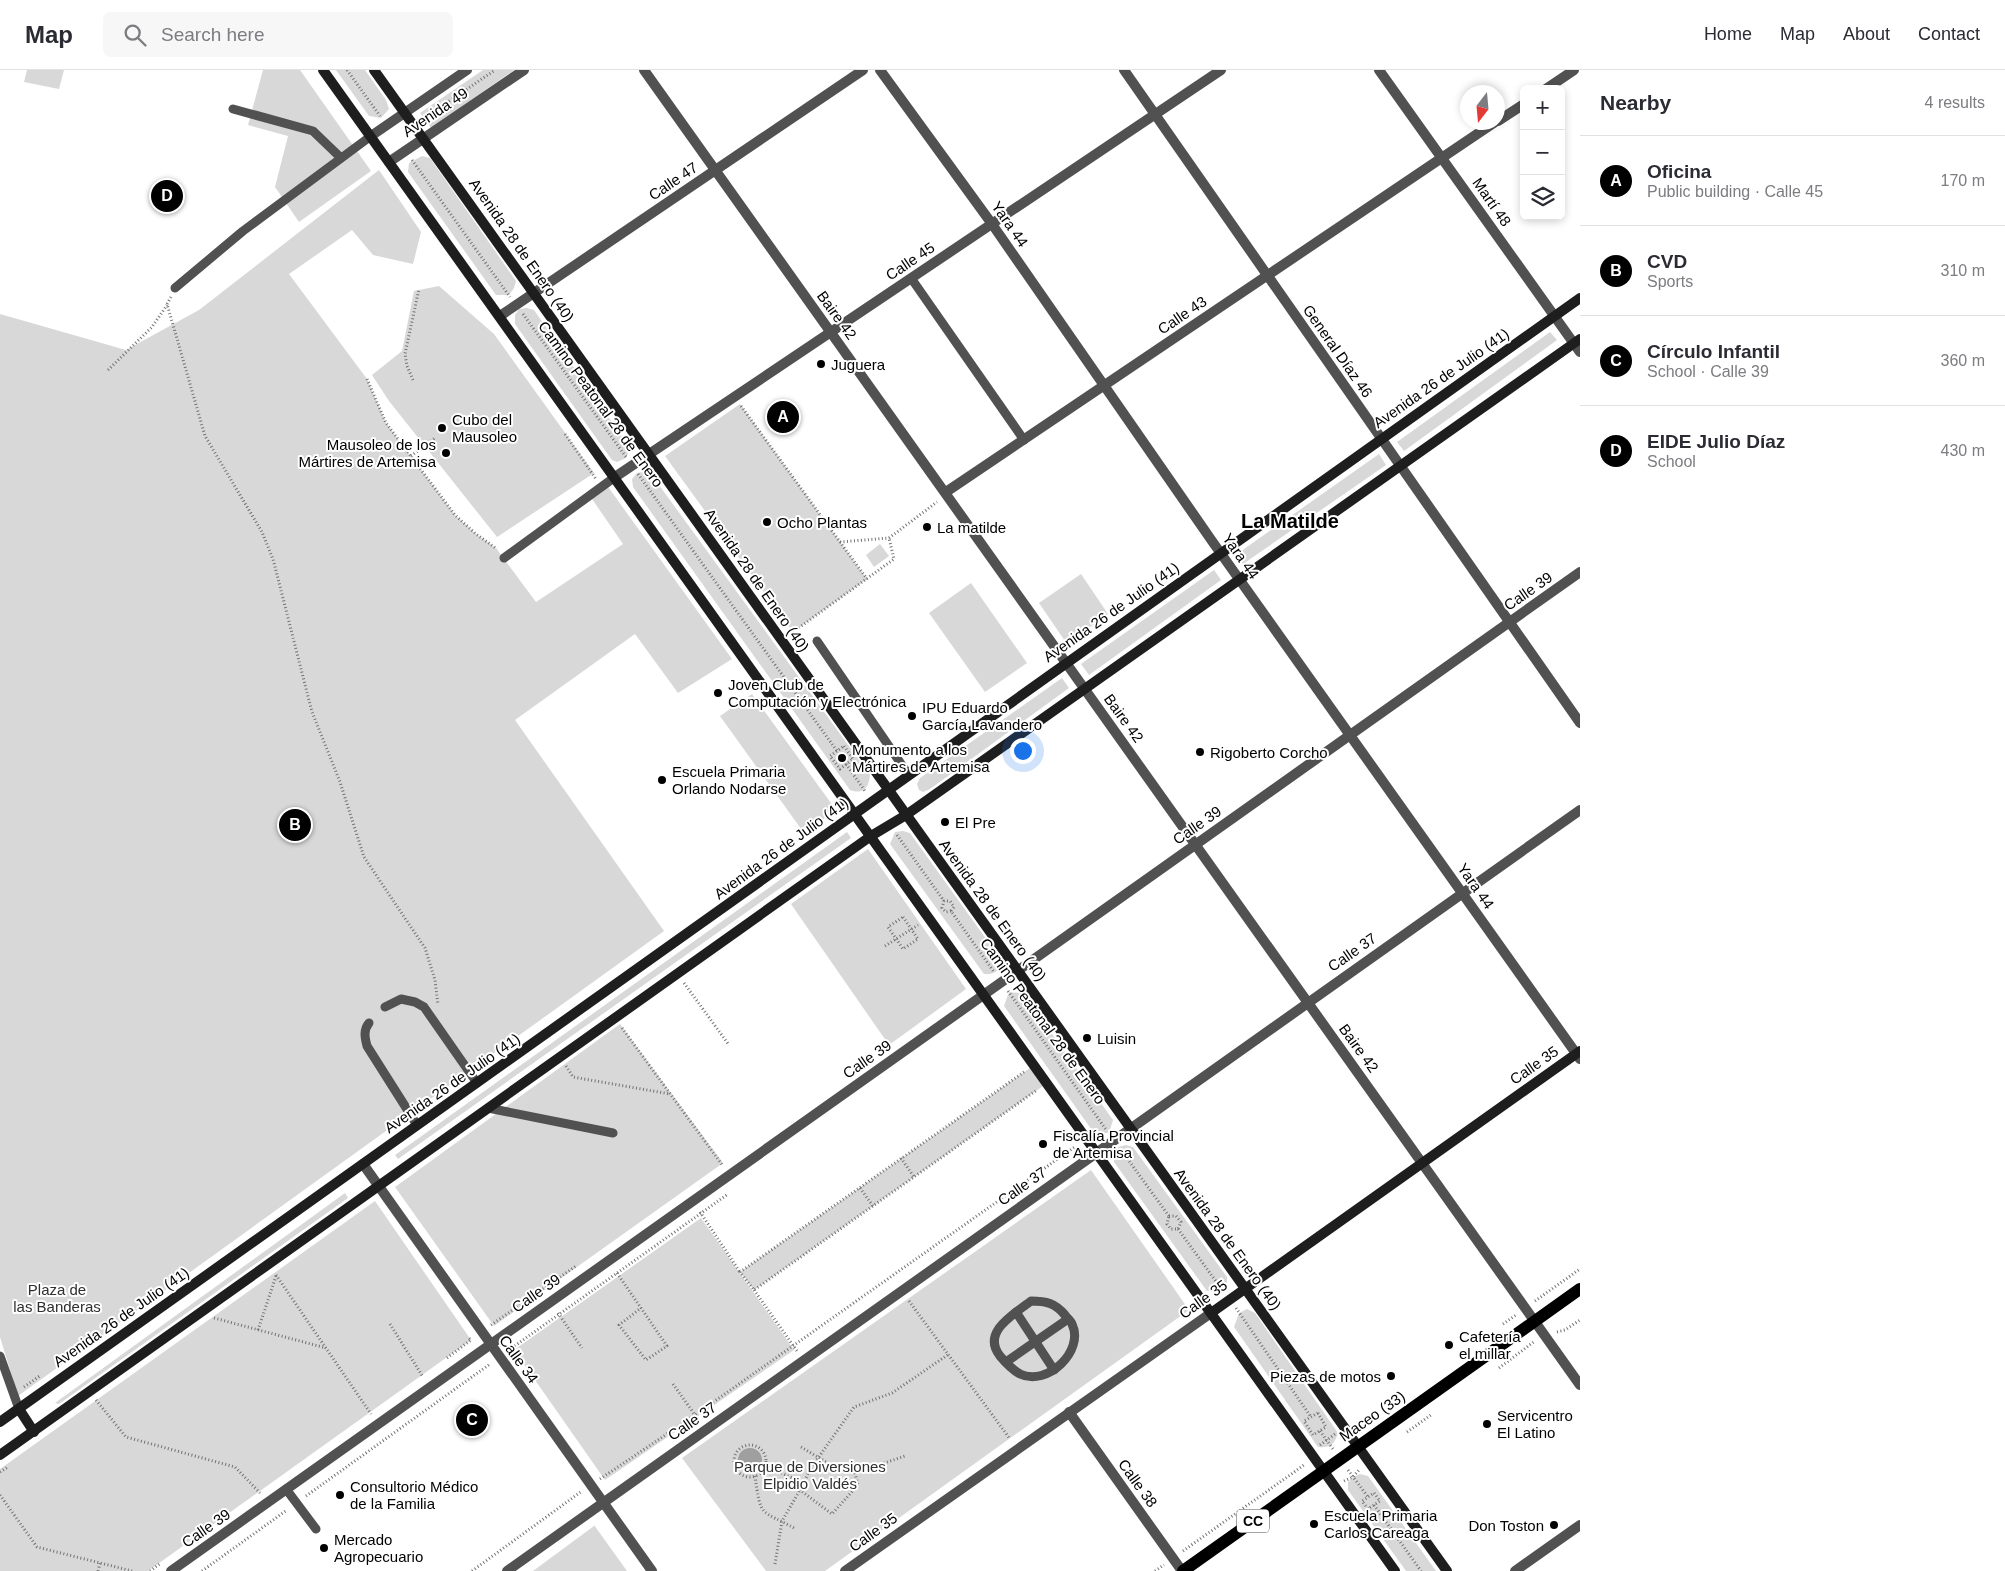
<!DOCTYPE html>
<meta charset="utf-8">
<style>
body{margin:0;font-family:Arial,sans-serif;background:#f7f7f7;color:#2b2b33}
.controls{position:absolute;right:15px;top:15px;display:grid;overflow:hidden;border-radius:8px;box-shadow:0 2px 8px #0003}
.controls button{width:45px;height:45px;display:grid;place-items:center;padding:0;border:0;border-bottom:1px solid #e1e1e2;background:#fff;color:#2b2b33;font:25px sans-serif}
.compass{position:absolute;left:1460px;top:15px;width:45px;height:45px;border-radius:50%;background:#fff;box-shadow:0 2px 8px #0003;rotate:196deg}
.you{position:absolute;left:1022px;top:680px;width:18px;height:18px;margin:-12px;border:4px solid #fff;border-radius:50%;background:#1a73e8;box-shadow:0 0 0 8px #1a73e833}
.badge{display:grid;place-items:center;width:32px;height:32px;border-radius:50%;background:#000;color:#fff;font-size:16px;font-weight:700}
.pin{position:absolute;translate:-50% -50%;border:2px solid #fff;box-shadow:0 1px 5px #0006}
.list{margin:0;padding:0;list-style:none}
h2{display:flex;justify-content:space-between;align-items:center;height:65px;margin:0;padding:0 20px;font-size:21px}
h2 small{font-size:16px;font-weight:400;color:#7c7c81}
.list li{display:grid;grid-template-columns:32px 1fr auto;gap:15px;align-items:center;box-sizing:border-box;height:90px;padding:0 20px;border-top:1px solid #e1e1e2}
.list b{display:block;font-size:19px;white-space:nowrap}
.list p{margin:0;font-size:16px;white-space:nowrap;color:#7c7c81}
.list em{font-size:16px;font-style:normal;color:#7c7c81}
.icon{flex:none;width:28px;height:28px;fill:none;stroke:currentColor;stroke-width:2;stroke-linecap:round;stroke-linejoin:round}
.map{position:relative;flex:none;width:1580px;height:1501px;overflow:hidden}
header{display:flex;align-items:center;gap:30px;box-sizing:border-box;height:70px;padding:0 25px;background:#fff;border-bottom:1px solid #e1e1e2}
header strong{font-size:24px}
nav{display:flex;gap:28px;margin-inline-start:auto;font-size:18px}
.search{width:350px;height:45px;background:#f7f7f7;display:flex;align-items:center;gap:12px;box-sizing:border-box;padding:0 18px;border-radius:8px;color:#7c7c81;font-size:19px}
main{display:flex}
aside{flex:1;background:#fff}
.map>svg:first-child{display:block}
</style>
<header>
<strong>Map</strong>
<div class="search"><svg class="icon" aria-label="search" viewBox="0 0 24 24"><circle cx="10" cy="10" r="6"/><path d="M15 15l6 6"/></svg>Search here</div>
<nav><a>Home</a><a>Map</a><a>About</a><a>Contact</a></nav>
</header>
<main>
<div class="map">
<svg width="1580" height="1501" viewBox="0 0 1580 1501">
<rect width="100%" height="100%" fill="#fff"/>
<!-- green -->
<g fill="#d8d8d8">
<path d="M27,0H64L59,19L24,12Z"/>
<path d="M263,0H300L371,101L299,152L275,117L288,66L248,55Z"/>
<path d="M336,0H365L386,30L389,39L381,48L369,46Z"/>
<path d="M483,0H514L431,58L420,43Z"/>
<path d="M422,86L430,88L516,211L514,218L509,225H496L408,102L409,93Z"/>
<path d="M379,100L421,162L413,194L373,185L352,160L289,204L367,309L386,353L455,445L476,464L496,478L536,532L623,474L590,426L606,414L732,589L678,623L635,564L515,650L664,861L18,1326L0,1267V244L126,280L199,240Z"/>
<path d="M439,216L494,264L594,403L497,467L389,331L372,305L402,281L414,221Z"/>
<path d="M527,238L534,240L630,378L626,388L617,392L612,390L515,254V245L519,239Z"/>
<path d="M1550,262L1557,270L1404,381L1397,372Z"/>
<path d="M740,334L867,509L793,562L665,386Z"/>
<path d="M1379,384L1386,395L1243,494L1237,484Z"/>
<path d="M643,402L651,404L870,705C869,718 863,725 850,720L633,417L632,409L637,403Z"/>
<path d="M880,474L889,486L874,497L866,485Z"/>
<path d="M1214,500L1221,510L1089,605L1081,594Z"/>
<path d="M1081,504L1108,544L1067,574L1039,533Z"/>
<path d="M971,513L1027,593L985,622L929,543Z"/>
<path d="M1062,608L1069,618L930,719L923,722L919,720L917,714L920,708Z"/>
<path d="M752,624L836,740L804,763L720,646Z"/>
<path d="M903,761L910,763L1002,891C1000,901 994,905 984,904L890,774L895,762Z"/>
<path d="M847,762L851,768L398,1089L395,1085Z"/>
<path d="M868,779L966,919L889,975L791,834Z"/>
<path d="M1009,922L1023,923L1113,1050L1109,1063H1094L1004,936Z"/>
<path d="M620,954L723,1093L494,1256L395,1117Z"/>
<path d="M1030,998L1043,1016L754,1220L740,1202Z"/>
<path d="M1126,1075L1133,1077L1227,1207V1213L1222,1219L1207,1221L1114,1092V1083L1118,1077Z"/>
<path d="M1091,1100L1189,1240L825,1501H766L682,1388Z"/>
<path d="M345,1123L348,1128L59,1334L55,1333Z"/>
<path d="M375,1131L471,1270L148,1501H0V1399Z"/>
<path d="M701,1148L794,1280L605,1410L514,1280Z"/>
<path d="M1247,1239L1255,1243L1338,1363C1334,1375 1330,1378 1318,1377L1234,1257L1239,1243Z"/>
<path d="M1360,1404L1368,1406L1436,1501H1406L1348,1420V1412L1353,1407Z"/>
<path d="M594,1455L627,1501H533L594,1456Z"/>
</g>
<!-- water -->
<circle fill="#9f9f9f" cx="750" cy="1390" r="12"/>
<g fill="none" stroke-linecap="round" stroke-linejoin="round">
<!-- path -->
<g stroke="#737373" stroke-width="3" stroke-dasharray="1 2.5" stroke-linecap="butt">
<path d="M347,0L380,46"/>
<path d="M423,49L495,0"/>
<path d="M412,90L510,227"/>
<path d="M171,227L167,234L205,366L262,462L273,489L312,642L340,712L364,787L425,878L435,910L438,935"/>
<path d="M523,244L626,387"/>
<path d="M108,300L152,257L167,235"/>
<path d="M367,309L386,353L455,445L476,464L497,479"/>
<path d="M413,310L407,296L405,284L419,219"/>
<path d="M741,336L867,509"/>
<path d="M565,364L596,409"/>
<path d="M411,386L435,368"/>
<path d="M638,404L837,681"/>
<path d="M889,468L937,432"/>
<path d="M840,472L889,468"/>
<path d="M793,562L894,489L889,468"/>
<path d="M844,676L853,689L840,699L830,686Z"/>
<path d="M846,694L865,721"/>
<path d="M897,765L944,831"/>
<path d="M951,841L946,842L942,838L944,831H950L954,837L951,841L994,902"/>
<path d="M903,847L918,869L903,879L888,857Z"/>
<path d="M885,876L918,855"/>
<path d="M684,913L729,975"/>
<path d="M1008,921L1107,1061"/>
<path d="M622,958L723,1096"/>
<path d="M566,996L573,1007L670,1024"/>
<path d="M1024,1002L740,1202L754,1220L1037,1020"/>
<path d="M1121,1080L1169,1146"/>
<path d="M901,1088L914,1107"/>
<path d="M860,1118L873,1136"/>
<path d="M700,1142L740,1202"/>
<path d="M1169,1146H1176L1181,1152L1178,1159H1171L1167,1154Z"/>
<path d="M1178,1159L1223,1221"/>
<path d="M617,1203L667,1276L646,1290L619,1255L641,1238"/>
<path d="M276,1205L371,1344"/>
<path d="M754,1220L797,1281"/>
<path d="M909,1231L1010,1369"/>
<path d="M1535,1231L1580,1199"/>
<path d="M1236,1238L1311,1347"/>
<path d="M558,1243L582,1278"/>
<path d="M214,1248L326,1278"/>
<path d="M390,1254L423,1307"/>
<path d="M1503,1254L1516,1245"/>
<path d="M491,1255L576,1196"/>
<path d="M258,1260L276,1206"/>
<path d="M1557,1262L1565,1260L1580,1250"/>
<path d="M509,1280L728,1124"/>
<path d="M447,1288L471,1270L468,1267"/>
<path d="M1499,1298L1535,1271"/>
<path d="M673,1314L695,1345"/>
<path d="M24,1317L41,1305"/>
<path d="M96,1330L126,1367L235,1397L260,1423"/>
<path d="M1318,1343L1326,1357L1313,1365L1304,1351Z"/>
<path d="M1320,1361L1333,1379"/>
<path d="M1407,1362L1431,1345"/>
<circle cx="750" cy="1391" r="16"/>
<path d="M1320,1375L1335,1364"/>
<path d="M801,1377L841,1401L855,1403L905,1386"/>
<path d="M765,1396L804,1413"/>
<path d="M1348,1400L1368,1427"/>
<path d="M0,1402L8,1397"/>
<path d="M855,1403L858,1415L832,1444L800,1420L811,1398L854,1337L892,1323L949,1284"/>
<path d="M755,1406C761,1449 760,1439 796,1459"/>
<path d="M600,1409L695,1345L1076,1076"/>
<path d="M1344,1411L1353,1407L1359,1400"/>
<path d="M1374,1423L1380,1431L1368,1439L1362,1431Z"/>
<path d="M0,1425L37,1477L132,1501"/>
<path d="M306,1426L490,1294"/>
<path d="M1374,1435L1421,1501"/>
<path d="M1183,1481L1304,1395"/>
<path d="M775,1494L782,1451L800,1420"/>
<path d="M98,1501L100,1493"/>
<path d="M150,1501L161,1493"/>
<path d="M202,1501L287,1440"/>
<path d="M472,1501L582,1421"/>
<path d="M1155,1501L1164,1495"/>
</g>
<!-- service -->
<g stroke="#515151" stroke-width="9">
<path d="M233,39L313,61L341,88"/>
<path d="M911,208L1024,370"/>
<path d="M175,218L243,161L371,66"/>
<path d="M504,488L615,407"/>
<path d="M817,571L908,704"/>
<path d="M385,937L401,929L415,932L424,937L477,1013"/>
<path d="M369,953C363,960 365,968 367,976L417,1055"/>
<path d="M488,1038L613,1063"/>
<path d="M1031,1231C1046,1231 1055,1233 1065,1245C1067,1248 1071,1251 1072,1254C1085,1281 1047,1317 1020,1304C1013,1300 1005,1292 1000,1286C981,1262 1014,1244 1031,1231Z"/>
<path d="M1016,1242L1054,1300"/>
<path d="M0,1286L19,1339"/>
<path d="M1006,1292L1068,1249"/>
<path d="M286,1419L316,1459"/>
</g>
<!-- minor -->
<g stroke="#515151" stroke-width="10">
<path d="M644,0L1580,1315"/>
<path d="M880,0L992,154L1212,471L1580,989"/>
<path d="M1124,0L1580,653"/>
<path d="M1379,0L1580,282"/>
<path d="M1546,19L1574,0"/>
<path d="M1498,51L1524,34"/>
<path d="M371,66L467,0"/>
<path d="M389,92L524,0"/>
<path d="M500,246L863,0"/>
<path d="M615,407L1221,0"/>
<path d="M946,422L1495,52"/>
<path d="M363,1094L652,1501"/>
<path d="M1069,1342L1182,1501"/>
<path d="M171,1501L1580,502"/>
<path d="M507,1501L1580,740"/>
<path d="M845,1501L1211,1243"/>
<path d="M1515,1501L1580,1455"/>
</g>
<!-- secondary -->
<g stroke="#1e1e1e" stroke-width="10">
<path d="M323,0L1395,1501"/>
<path d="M374,0L1447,1501"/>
<path d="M1211,1243L1580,981"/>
<path d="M19,1339L34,1362"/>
<path d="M0,1352L1580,228"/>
<path d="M0,1385L871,766L906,745L1580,269"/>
</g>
<!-- primary -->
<path stroke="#000" stroke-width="12" d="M1183,1501L1580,1219"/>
</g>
<!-- markers -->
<g fill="#000" stroke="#fff" stroke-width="2">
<circle cx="821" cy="294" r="5"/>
<circle cx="442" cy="358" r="5"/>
<circle cx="446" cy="383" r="5"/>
<circle cx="767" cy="452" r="5"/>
<circle cx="927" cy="457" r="5"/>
<circle cx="718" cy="623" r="5"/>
<circle cx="912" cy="646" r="5"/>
<circle cx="1200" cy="682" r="5"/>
<circle cx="842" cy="688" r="5"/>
<circle cx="662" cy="710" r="5"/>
<circle cx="945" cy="752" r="5"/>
<circle cx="1087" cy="968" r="5"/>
<circle cx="1043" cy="1074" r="5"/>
<circle cx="1449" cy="1275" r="5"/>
<circle cx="1391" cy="1306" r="5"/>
<circle cx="1487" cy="1354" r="5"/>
<circle cx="340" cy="1425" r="5"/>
<circle cx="1314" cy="1454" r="5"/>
<circle cx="1554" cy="1455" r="5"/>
<circle cx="324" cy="1478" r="5"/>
</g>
<g text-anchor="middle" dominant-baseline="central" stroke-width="4" stroke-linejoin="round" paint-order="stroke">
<!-- shield labels -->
<rect fill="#fff" stroke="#4c4c4c" stroke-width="1" x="1237" y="1439.5" width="32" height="23" rx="4"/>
<g font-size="14" font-weight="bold" fill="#000">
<text x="1253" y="1451">CC</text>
</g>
<!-- street labels -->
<g font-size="15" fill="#000" stroke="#fff">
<text transform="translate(435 42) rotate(-34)">Avenida 49</text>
<text transform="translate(673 111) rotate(-34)">Calle 47</text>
<text transform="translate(1492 132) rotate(55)">Martí 48</text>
<text transform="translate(1010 154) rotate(55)">Yara 44</text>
<text transform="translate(522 180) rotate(55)">Avenida 28 de Enero (40)</text>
<text transform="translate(910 191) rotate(-34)">Calle 45</text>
<text transform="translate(837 245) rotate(54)">Baire 42</text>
<text transform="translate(1182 245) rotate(-34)">Calle 43</text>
<text transform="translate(1338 281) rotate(55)">General Díaz 46</text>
<text transform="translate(1441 308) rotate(-35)">Avenida 26 de Julio (41)</text>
<text transform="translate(601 334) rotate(54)">Camino Peatonal 28 de Enero</text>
<text transform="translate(1241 486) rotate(55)">Yara 44</text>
<text transform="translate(757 510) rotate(55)">Avenida 28 de Enero (40)</text>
<text transform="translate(1528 521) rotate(-35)">Calle 39</text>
<text transform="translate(1111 542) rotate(-35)">Avenida 26 de Julio (41)</text>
<text transform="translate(1124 648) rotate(54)">Baire 42</text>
<text transform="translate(1197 755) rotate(-35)">Calle 39</text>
<text transform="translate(781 778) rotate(-36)">Avenida 26 de Julio (41)</text>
<text transform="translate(1476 816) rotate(55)">Yara 44</text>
<text transform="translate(993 840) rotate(54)">Avenida 28 de Enero (40)</text>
<text transform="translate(1352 882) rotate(-35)">Calle 37</text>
<text transform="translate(1043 951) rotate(54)">Camino Peatonal 28 de Enero</text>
<text transform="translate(1359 978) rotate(54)">Baire 42</text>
<text transform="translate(867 989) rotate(-35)">Calle 39</text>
<text transform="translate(1534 995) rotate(-35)">Calle 35</text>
<text transform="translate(452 1013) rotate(-35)">Avenida 26 de Julio (41)</text>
<text transform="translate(1022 1116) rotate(-35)">Calle 37</text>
<text transform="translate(1228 1169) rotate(54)">Avenida 28 de Enero (40)</text>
<text transform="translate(536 1223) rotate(-35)">Calle 39</text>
<text transform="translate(1203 1229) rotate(-36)">Calle 35</text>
<text transform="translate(121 1247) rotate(-35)">Avenida 26 de Julio (41)</text>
<text transform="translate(519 1289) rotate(54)">Calle 34</text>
<text transform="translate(1372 1346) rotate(-35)">Maceo (33)</text>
<text transform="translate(692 1351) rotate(-35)">Calle 37</text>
<text transform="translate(1138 1413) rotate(54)">Calle 38</text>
<text transform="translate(206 1458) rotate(-35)">Calle 39</text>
<text transform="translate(873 1462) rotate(-36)">Calle 35</text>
</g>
<!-- poi labels -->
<g font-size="15" fill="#000" stroke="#fff" text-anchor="start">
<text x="831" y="294">Juguera</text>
<text x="452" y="349">Cubo del<tspan x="452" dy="17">Mausoleo</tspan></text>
<text x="436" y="374" text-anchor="end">Mausoleo de los<tspan x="436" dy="17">Mártires de Artemisa</tspan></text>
<text x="777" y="452">Ocho Plantas</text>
<text x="937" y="457">La matilde</text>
<text x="728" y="614">Joven Club de<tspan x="728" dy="17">Computación y Electrónica</tspan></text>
<text x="922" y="637">IPU Eduardo<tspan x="922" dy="17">García Lavandero</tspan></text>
<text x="852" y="679">Monumento a los<tspan x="852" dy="17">Mártires de Artemisa</tspan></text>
<text x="1210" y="682">Rigoberto Corcho</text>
<text x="672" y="701">Escuela Primaria<tspan x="672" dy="17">Orlando Nodarse</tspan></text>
<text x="955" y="752">El Pre</text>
<text x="1097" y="968">Luisin</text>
<text x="1053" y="1065">Fiscalía Provincial<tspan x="1053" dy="17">de Artemisa</tspan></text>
<text x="1459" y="1266">Cafetería<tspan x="1459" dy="17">el millar</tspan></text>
<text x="1381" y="1306" text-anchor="end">Piezas de motos</text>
<text x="1497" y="1345">Servicentro<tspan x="1497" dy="17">El Latino</tspan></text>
<text x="350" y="1416">Consultorio Médico<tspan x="350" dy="17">de la Familia</tspan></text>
<text x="1324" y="1445">Escuela Primaria<tspan x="1324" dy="17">Carlos Careaga</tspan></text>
<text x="1544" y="1455" text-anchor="end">Don Toston</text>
<text x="334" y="1469">Mercado<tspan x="334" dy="17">Agropecuario</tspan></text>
</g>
<!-- park labels -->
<g font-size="15" fill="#2f2f2f" stroke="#fff">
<text x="57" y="1219">Plaza de<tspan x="57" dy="17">las Banderas</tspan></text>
<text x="810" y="1396">Parque de Diversiones<tspan x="810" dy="17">Elpidio Valdés</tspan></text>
</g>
<!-- district labels -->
<g font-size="20" font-weight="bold" fill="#000" stroke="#fff">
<text x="1290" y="451">La Matilde</text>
</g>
</g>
</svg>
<div class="controls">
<button>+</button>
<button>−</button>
<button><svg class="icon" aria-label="layers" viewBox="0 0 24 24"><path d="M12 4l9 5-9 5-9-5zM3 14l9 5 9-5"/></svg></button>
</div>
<svg class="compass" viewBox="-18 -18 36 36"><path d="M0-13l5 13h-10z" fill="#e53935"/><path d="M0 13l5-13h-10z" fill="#7c7c81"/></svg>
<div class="you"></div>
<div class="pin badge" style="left:783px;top:347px">A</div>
<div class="pin badge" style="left:295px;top:755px">B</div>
<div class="pin badge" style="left:472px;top:1350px">C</div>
<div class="pin badge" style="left:167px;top:126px">D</div>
</div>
<aside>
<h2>Nearby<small>4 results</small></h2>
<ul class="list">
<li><span class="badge">A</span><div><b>Oficina</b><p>Public building · Calle 45</p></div><em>170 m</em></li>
<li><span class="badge">B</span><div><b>CVD</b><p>Sports</p></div><em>310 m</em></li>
<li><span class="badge">C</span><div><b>Círculo Infantil</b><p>School · Calle 39</p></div><em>360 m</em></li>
<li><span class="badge">D</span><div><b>EIDE Julio Díaz</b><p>School</p></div><em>430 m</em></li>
</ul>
</aside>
</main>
